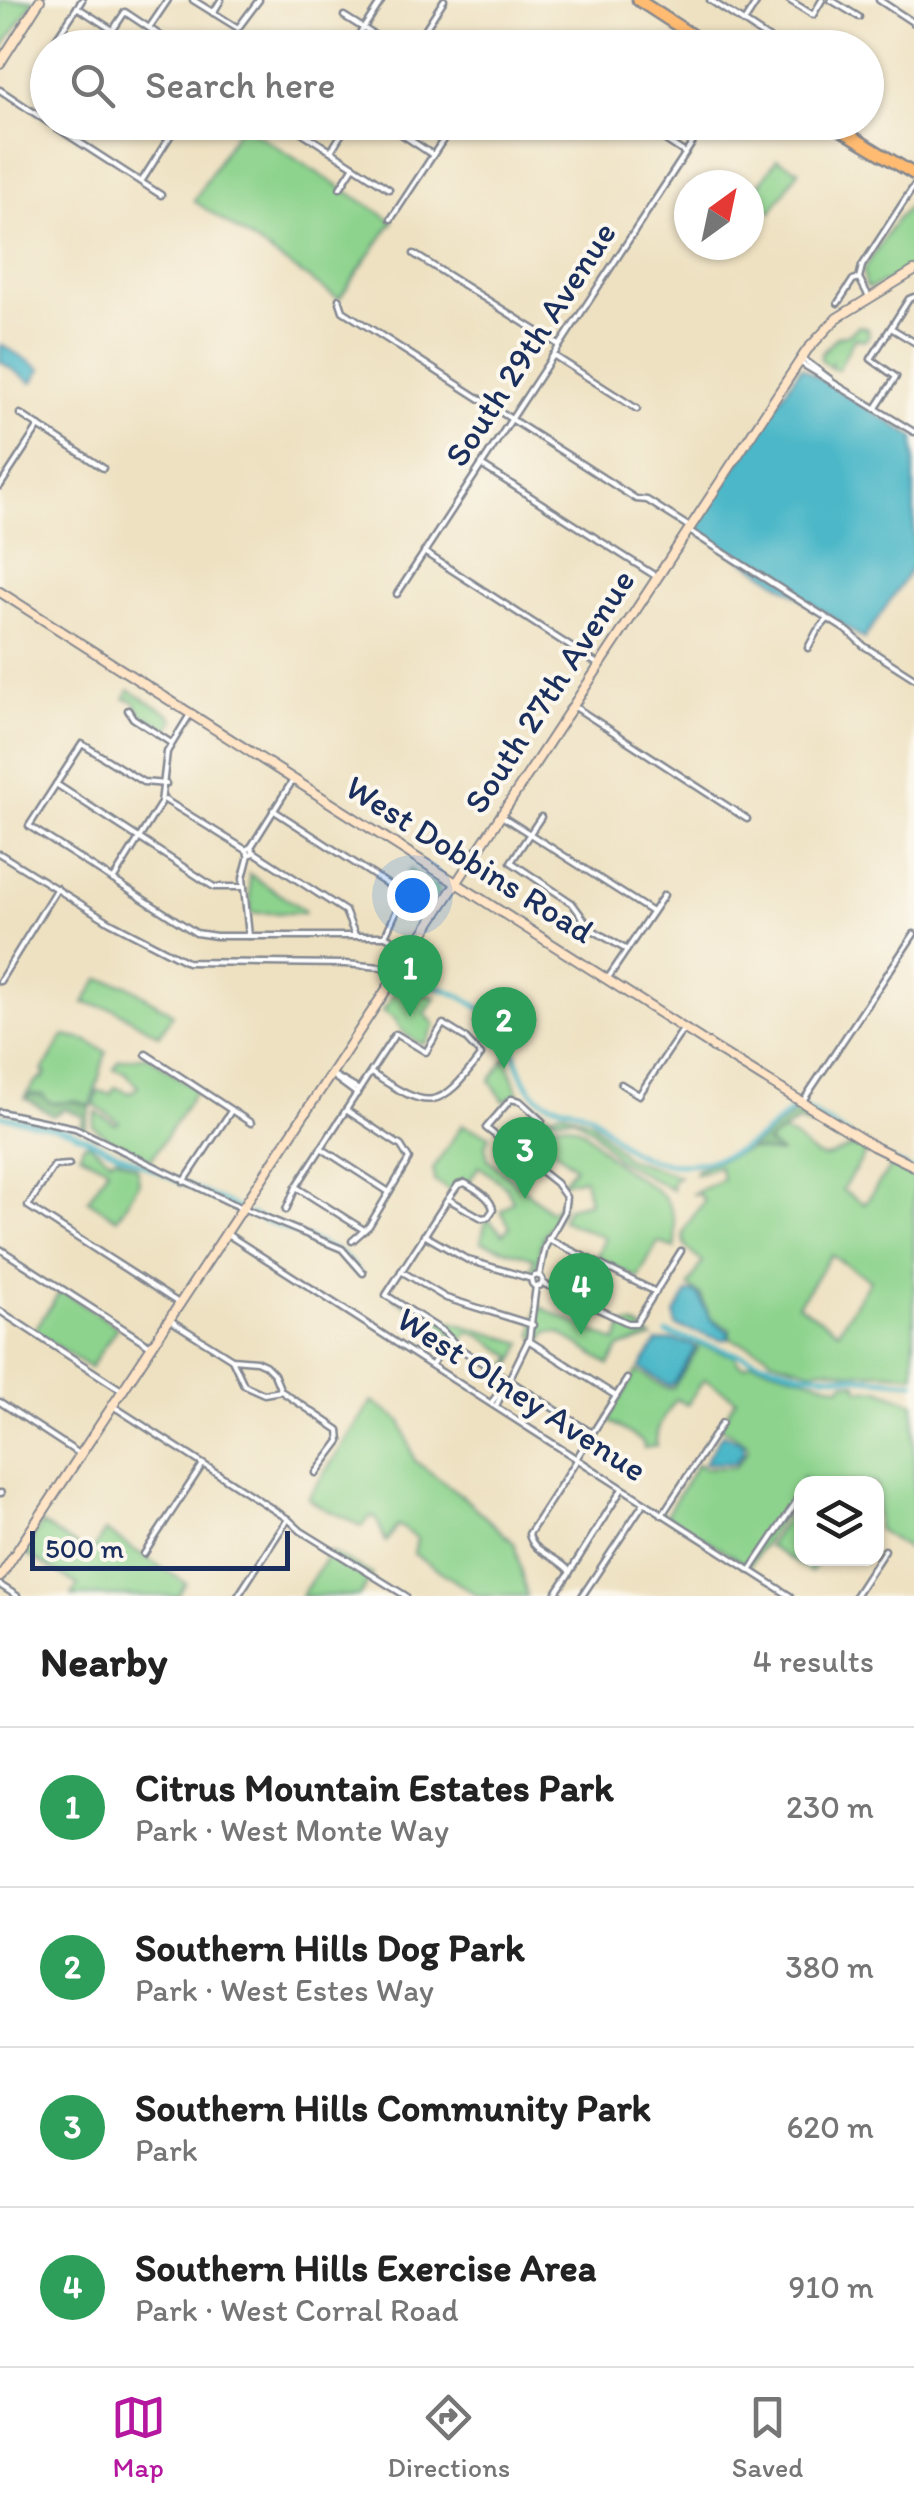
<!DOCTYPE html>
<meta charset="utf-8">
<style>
body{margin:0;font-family:Itim,sans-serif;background:#f6f6f6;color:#222}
.controls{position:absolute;right:30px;bottom:30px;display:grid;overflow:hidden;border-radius:20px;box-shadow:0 2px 8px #0004}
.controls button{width:90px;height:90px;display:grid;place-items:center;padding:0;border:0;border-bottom:2px solid #e0e0e0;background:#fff;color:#222;font:50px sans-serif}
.compass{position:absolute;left:674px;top:170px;width:90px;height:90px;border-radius:50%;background:#fff;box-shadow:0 2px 8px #0004;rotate:33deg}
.scale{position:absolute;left:30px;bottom:25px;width:260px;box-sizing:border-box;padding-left:10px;border:5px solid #1b2f5e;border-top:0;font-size:28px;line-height:35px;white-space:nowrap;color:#1b2f5e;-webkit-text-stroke:8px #fbf7ec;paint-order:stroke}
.you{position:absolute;left:412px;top:895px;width:35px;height:35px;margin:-25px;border:8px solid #fff;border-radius:50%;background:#1a73e8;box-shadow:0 0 0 15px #1a73e833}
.badge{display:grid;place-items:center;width:65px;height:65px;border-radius:50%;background:#b5179e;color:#fff;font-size:32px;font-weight:700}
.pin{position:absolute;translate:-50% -82px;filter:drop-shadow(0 2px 5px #0008)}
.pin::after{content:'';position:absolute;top:52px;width:35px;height:30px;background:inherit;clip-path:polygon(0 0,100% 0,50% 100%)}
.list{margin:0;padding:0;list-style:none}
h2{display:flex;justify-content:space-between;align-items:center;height:130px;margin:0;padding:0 40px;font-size:42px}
h2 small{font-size:32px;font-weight:400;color:#767676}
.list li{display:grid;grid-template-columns:65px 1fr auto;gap:30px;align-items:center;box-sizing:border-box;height:160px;padding:0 40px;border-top:2px solid #e0e0e0}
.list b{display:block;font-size:38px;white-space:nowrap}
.list p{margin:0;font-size:32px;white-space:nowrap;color:#767676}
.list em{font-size:32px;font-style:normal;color:#767676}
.icon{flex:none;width:55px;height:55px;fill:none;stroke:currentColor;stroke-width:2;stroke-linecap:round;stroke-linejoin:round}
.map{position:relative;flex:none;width:914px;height:1596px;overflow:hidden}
.search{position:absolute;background:#fff;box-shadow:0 2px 8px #0004;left:30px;right:30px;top:30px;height:110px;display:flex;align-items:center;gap:25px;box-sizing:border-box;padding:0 35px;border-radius:55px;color:#767676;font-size:38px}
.sheet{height:770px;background:#fff}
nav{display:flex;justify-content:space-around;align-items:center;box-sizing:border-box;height:140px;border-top:2px solid #e0e0e0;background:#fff;font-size:28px;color:#767676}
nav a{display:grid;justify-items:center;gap:5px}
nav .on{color:#b5179e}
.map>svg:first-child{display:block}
</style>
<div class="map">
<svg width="914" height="1596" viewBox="0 0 914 1596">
<rect width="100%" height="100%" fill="#fbf7ec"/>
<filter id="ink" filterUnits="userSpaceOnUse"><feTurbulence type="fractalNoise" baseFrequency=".01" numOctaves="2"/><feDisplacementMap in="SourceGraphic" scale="20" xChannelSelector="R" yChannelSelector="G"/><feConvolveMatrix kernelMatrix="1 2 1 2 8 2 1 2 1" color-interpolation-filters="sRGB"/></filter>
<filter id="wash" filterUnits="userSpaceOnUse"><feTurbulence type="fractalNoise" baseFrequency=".0048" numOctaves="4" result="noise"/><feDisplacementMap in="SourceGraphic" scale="40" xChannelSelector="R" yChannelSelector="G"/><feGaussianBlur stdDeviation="2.25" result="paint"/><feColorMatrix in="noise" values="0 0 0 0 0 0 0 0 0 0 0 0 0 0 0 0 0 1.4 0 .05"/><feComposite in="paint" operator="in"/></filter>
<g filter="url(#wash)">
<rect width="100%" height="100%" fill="#eee1c1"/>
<!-- green -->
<g fill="#8dd38d" stroke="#548176" stroke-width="2.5" fill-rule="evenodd">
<path d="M0,0H34L0,52Z"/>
<path d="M241,124L393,221L339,299L194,201Z"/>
<path d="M777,159L799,170L771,212L749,198V185L756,189Z"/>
<path d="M914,195V265L897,277L870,288L866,286L863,271L896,220L914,201Z"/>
<path d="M859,326L868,329L869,336L865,340L854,338L838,370L831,368L832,363L829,366L821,360V354L837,337L849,334Z"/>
<path d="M129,690L171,715L174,720L169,729L141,714L134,701L125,699Z"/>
<path d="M410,870L440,890L425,912L409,902L408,893L400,887Z"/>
<path d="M249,874L304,910V913H251Z"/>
<path d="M99,979L127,985L173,1014L159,1035L114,1009L84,1003Z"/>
<path d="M400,985L436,998L425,1014L435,1025L425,1044C414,1042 399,1031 396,1020L383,1011Z"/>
<path d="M64,1036L86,1040L106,1052L91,1106L78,1102L48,1103L44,1096L26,1095L36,1081L43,1078L46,1073L42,1072Z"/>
<path d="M148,1056L196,1090L151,1160L117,1144L93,1126L96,1112L115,1124L119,1122L94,1105L98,1091L111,1094L115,1087L130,1093L138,1087L125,1072L114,1069L119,1060Z"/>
<path d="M506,1057L521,1099L513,1095L504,1101L490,1081Z"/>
<path d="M562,1111L591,1121L626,1158L679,1176L672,1181V1190L617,1159L593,1130L574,1117L549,1118L544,1113L551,1115Z"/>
<path d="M555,1123C589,1123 589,1140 612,1159C649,1192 679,1185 675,1248L658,1242L638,1278L596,1258L605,1238L562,1220L568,1207L589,1202L584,1178L561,1183L575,1167L542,1139Z"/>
<path d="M462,1125L490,1135L485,1145L488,1159L551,1212L563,1199L561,1211L542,1238L545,1240L540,1245L539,1266L534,1274H530L534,1258L481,1242L486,1221L489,1220L503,1234L510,1227L501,1211L513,1201L506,1187L479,1166L469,1182H458L450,1191L434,1181L433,1169Z"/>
<path d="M786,1133C803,1138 810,1162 830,1156C838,1154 846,1148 855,1146L866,1153L842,1190L865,1204L891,1165L914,1175V1375C894,1372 875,1372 854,1373C839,1373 827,1364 813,1371L771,1359L765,1352L730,1339V1329L710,1317L701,1295L688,1286L703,1262C667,1239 688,1226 704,1201L699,1194H692L723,1179L719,1166L695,1174L698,1168L749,1149L779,1153L767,1143L776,1134ZM831,1255L870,1280L838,1331L798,1305Z"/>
<path d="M89,1143L110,1160L116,1157L137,1167L139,1183L117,1219L88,1200L108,1168L80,1154L83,1145Z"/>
<path d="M61,1290L117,1327L90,1368L34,1331Z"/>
<path d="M392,1292L435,1317L523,1343L509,1371L504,1373L513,1357L481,1336L469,1332L459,1343L445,1330L392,1296Z"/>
<path d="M538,1306L616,1342L624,1325H636L652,1338L620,1347L609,1365L560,1333L547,1332L540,1343L533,1335Z"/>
<path d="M696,1344L734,1356L739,1364L745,1366L752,1362L840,1387L844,1382L856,1383L859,1390L879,1389L914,1403V1553L877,1529L876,1484L810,1483L803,1478L805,1483L802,1484L801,1489L749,1566L666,1515L697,1464L704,1468L735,1467L748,1450L746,1443L719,1426L736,1399L704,1379L687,1405L676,1399C667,1414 653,1428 657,1446L644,1448L643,1442L607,1419L637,1371L667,1389L673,1388L698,1349Z"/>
<path d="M372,1401L401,1421L415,1461L461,1495L514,1543L527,1596H478L414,1554L417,1538L398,1525L386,1542L376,1518L371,1516L362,1527C343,1515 325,1512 308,1498Z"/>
<path d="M801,1497L802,1558L819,1559L811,1572L768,1546Z"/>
<path d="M42,1524L90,1554L105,1531L186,1583L177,1596H71L78,1585L23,1552Z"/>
<path d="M330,1552L373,1575L359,1596H301Z"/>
</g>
<!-- forest -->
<g fill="#72b578" stroke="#46726b" stroke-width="2.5">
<path d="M31,1094L42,1095C55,1111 61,1099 77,1102C82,1102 86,1105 91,1106L85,1129L81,1128L83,1117L65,1109L53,1116L25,1098Z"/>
<path d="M793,1114L806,1115L822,1125L814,1127L799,1122C792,1125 773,1137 767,1143L780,1152L778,1153L749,1149Z"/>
</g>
<!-- water -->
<g fill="#4bb7c8" stroke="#337393" stroke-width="2.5">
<path d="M1,344L41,369L32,383L0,361Z"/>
<path d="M801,367L914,437V565L864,639L694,528Z"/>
<path d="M693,1292L699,1296L710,1319L729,1332L728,1339L721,1340L676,1326L675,1314L687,1293Z"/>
<path d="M673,1340L693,1345L695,1349L675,1382L669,1386L640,1368L657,1342Z"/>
<path d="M722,1434L743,1443L744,1451L734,1463H704Z"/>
</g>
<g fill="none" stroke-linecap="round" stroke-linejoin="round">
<!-- canal -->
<g stroke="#4bb7c8" stroke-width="5">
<path d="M391,971C432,984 485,998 508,1038C517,1055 521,1080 534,1093C550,1109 574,1104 591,1115C605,1126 615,1141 631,1151C669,1173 718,1165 754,1141C769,1132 781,1117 796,1108L810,1111"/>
<path d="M813,1113L869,1149"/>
<path d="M0,1115L70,1131L239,1209"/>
<path d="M873,1152L914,1172"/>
<path d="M250,1214L341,1253L360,1274"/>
<path d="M667,1333L801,1373L914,1382"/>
</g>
</g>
</g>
<g filter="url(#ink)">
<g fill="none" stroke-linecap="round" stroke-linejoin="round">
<!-- street casing -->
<g stroke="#848890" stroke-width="9">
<g id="street">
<path d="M193,0L238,28L259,0"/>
<path d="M710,0L783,48"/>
<path d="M789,0L813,15L822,0"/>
<path d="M831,0L859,17"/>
<path d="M879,0L914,23"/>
<path d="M77,7L111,29"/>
<path d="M213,13L221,0"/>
<path d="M344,16L384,41"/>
<path d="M744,22L758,0"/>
<path d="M149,28L168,0"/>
<path d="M355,41L382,0"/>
<path d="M515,43L522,48"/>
<path d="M50,48L82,0"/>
<path d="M101,48L125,12L179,48"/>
<path d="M413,48L444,0"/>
<path d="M36,76V71L48,52"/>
<path d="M0,90L48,122"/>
<path d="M48,122L161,195"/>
<path d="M286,122L389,189"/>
<path d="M383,122L433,155"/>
<path d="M638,122L685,153"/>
<path d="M118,130L127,122"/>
<path d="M331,151L349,122"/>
<path d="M141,182L179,122"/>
<path d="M340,188L354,166"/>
<path d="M391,219L445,137"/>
<path d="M414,254L559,345"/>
<path d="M859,278L868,295"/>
<path d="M339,299L343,311L636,499L647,500L688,526"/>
<path d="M838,303L853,280L859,278L862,266L914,186"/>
<path d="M891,328L914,342"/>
<path d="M553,355L637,409"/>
<path d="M802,358L830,379"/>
<path d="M799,362L914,432"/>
<path d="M876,408L896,377L871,359L909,299L914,297"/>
<path d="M20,414L103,468"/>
<path d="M481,465L657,577"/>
<path d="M0,486L39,426"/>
<path d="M688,530L849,632L864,646L914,678"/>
<path d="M424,552L599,665"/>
<path d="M397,594L706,122"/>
<path d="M808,648L817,631L828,619"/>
<path d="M575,707L747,819"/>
<path d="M128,710L133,718L171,743"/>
<path d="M56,784L214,887H244"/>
<path d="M166,784L143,782L82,744L29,826L196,933L216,936H385L411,949"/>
<path d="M165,800L246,850"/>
<path d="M273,810L404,895L385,936"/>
<path d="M500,815L652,912"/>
<path d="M541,817L511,862L572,903L591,929L627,950"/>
<path d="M251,847L293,780"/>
<path d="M251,847L254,853L248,855L247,849Z"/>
<path d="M254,852L345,911L355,935"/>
<path d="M0,854L110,922L187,962L345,964L381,967L393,977"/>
<path d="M113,880L161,803L167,752L189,716"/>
<path d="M249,936L243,878L249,855"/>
<path d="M608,978L664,895"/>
<path d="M0,981L57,888"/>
<path d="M146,1054L251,1123"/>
<path d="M330,1074L357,1094"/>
<path d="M333,1075L359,1090"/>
<path d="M621,1084L639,1095L684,1028"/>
<path d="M803,1101L914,934"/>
<path d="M346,1110L401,1146L409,1159L369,1226L352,1241"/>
<path d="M0,1112L75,1128L231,1203L342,1249L363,1273"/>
<path d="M321,1148L389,1192"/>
<path d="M69,1165L54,1166L28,1206L177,1302"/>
<path d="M184,1182L231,1111"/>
<path d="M296,1187L364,1230"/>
<path d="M448,1199L482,1218L488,1217L493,1210C492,1198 476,1189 465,1183L458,1185L448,1199L386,1295L444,1332L459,1348L592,1433"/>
<path d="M286,1210L296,1187L394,1036L396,1034L426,1052L443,1024L464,1037L481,1055C439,1112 429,1110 371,1073"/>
<path d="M227,1234L790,1596"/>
<path d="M424,1235L468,1260L532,1279"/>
<path d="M548,1239L656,1292"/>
<path d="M0,1249L152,1347"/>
<path d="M401,1271L446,1298L533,1325"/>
<circle cx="537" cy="1281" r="5.5"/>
<path d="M539,1276L545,1247L564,1212L566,1197L556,1183L486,1128L511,1099L520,1101L542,1121"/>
<path d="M542,1283L628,1323H636L681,1251"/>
<path d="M0,1311L123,1391"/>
<path d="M170,1320L232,1359L256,1361L265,1365L274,1374L281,1391L339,1430L340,1441L316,1473"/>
<path d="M528,1340L616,1396"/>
<path d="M232,1359L244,1385L264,1394L281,1391"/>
<path d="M433,1363L450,1338"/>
<path d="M0,1402L81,1455"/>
<path d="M491,1403L509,1380"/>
<path d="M113,1406L288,1519L301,1531L406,1596"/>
<path d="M496,1406L529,1339L536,1286"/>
<path d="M576,1459L627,1379"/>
<path d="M808,1484V1483"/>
<path d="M0,1493H1"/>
<path d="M662,1515L722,1423"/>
<path d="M144,1554L203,1464"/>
<path d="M571,1570L622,1489"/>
<path d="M750,1571L802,1493"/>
<path d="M0,1585L17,1596"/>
<path d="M238,1596L288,1519"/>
<path d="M554,1596L570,1572C559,1556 533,1554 529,1534L577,1460"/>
<path d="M582,1596L643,1504"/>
<path d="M855,1596L885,1550"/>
</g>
</g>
<!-- secondary casing -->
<g stroke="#848890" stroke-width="12">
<g id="secondary">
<path d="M0,63L40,0"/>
<path d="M0,592L713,1047L873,1146L914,1166"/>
<path d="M0,1577L807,350L837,318L914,271"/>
</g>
</g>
<!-- primary casing -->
<g stroke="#848890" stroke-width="15">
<g id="primary">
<path d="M638,0L712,48"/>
<path d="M828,122L914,174"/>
</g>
</g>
<!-- street -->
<use href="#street" stroke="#fff" stroke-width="4"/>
<!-- secondary -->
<use href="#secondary" stroke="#ffe4c6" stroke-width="8"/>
<!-- primary -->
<use href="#primary" stroke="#ffbb71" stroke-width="10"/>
</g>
</g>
<g text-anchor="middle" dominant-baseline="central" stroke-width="8" stroke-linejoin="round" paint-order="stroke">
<!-- street labels -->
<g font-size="35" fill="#1b2f5e" stroke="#fbf7ec">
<text transform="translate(530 344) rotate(-57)">South 29th Avenue</text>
<text transform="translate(549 691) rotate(-57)">South 27th Avenue</text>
<text transform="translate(470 859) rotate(32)">West Dobbins Road</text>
<text transform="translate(522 1394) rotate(33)">West Olney Avenue</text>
</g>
</g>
</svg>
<div class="controls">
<button><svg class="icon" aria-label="layers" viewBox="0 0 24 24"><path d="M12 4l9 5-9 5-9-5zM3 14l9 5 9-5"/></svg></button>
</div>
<svg class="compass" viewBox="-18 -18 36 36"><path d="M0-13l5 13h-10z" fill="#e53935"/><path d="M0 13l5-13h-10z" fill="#767676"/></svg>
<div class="scale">500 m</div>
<div class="you"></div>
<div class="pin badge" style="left:410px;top:1017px;background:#2e9e5b">1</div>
<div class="pin badge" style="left:504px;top:1069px;background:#2e9e5b">2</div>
<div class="pin badge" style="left:525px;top:1199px;background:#2e9e5b">3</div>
<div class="pin badge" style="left:581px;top:1335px;background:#2e9e5b">4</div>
<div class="search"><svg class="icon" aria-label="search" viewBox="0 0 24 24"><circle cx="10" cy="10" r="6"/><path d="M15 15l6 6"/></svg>Search here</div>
</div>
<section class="sheet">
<h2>Nearby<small>4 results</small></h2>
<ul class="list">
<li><span class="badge" style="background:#2e9e5b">1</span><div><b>Citrus Mountain Estates Park</b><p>Park · West Monte Way</p></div><em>230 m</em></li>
<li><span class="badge" style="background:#2e9e5b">2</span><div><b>Southern Hills Dog Park</b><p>Park · West Estes Way</p></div><em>380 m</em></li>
<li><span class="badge" style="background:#2e9e5b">3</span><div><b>Southern Hills Community Park</b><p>Park</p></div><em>620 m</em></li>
<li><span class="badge" style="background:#2e9e5b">4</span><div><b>Southern Hills Exercise Area</b><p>Park · West Corral Road</p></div><em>910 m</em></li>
</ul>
</section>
<nav>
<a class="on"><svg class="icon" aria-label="map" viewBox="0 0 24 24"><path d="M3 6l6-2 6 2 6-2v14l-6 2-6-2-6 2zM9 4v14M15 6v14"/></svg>Map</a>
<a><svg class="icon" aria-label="directions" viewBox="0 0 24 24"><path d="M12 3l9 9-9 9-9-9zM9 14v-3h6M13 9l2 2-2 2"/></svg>Directions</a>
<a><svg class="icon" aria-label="saved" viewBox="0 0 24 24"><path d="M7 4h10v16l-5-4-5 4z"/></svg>Saved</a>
</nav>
